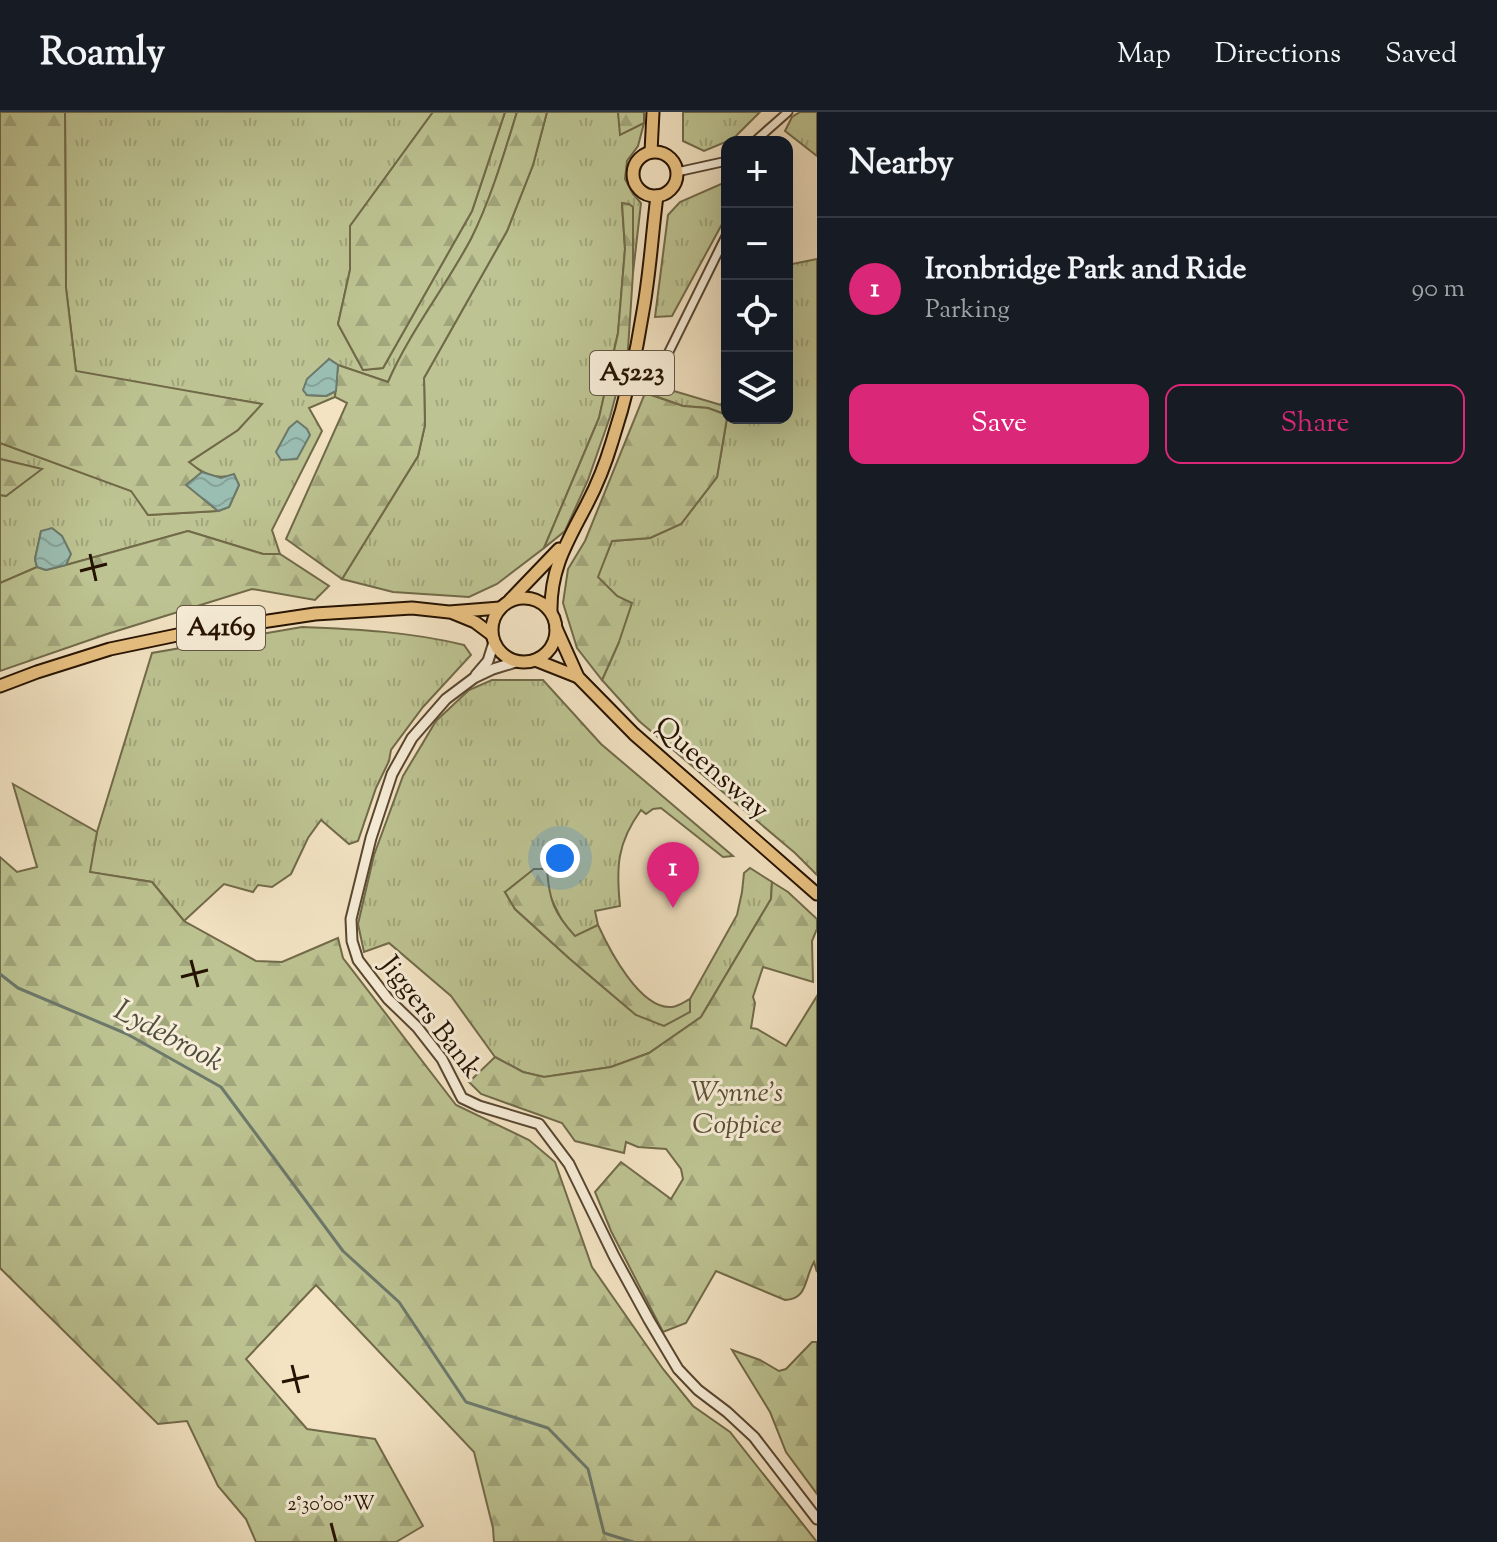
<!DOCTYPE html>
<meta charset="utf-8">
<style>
body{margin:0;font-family:"Sorts Mill Goudy",serif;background:#20242c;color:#f1f3f6}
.controls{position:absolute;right:24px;top:24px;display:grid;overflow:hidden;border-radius:16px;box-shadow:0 8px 32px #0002}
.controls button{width:72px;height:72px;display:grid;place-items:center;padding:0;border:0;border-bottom:2px solid #363941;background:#171b24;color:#f1f3f6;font:40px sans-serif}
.you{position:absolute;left:560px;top:746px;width:28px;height:28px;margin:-20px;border:6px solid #fff;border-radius:50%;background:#1a73e8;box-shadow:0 0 0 12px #1a73e833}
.badge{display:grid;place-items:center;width:52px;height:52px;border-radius:50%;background:#db2777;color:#fff;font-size:26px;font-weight:700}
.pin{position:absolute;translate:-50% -66px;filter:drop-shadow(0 2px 4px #0008)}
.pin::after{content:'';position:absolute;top:42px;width:28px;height:24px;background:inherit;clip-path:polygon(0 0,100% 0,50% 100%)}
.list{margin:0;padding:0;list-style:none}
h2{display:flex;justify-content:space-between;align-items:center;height:104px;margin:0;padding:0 32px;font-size:34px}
h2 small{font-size:26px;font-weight:400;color:#9ea1a6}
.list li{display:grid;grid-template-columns:52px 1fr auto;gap:24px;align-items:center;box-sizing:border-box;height:144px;padding:0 32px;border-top:2px solid #363941}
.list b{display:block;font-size:30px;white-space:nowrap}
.list p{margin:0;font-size:26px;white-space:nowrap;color:#9ea1a6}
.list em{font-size:26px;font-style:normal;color:#9ea1a6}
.actions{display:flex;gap:16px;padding:24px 32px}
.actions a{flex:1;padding:18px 0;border:2px solid #db2777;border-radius:16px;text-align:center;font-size:28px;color:#db2777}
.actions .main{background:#db2777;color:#fff}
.icon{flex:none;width:44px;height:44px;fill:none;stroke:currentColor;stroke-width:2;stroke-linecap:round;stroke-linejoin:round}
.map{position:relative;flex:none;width:817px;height:1430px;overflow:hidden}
header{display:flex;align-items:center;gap:48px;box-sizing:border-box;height:112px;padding:0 40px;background:#171b24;border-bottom:2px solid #363941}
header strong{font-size:38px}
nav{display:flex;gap:44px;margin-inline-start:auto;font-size:28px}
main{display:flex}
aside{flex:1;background:#171b24}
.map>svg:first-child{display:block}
</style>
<header>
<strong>Roamly</strong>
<nav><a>Map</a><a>Directions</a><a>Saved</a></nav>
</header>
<main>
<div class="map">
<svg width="817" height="1430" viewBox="0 0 817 1430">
<defs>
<pattern id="grass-tufts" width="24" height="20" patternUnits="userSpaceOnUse" patternTransform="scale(2)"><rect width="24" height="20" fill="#bdc392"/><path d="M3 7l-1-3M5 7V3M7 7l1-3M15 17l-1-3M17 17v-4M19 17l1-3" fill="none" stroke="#a2a67c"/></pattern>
<pattern id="forest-firs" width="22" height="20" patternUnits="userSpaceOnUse" patternTransform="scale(2)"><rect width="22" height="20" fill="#bdc392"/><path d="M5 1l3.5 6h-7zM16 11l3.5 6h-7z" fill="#a2a67c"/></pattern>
<pattern id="water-waves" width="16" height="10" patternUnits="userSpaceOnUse" patternTransform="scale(2)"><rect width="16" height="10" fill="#9bbeb3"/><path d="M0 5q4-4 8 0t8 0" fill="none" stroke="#85a298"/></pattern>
</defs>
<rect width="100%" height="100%" fill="#f3e3c3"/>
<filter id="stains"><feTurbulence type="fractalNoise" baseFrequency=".0025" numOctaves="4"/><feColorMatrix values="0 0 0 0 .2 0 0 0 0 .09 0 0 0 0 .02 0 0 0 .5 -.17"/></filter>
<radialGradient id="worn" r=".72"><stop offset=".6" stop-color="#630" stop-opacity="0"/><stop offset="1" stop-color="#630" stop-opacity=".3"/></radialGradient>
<!-- grass -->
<g fill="url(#grass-tufts)" stroke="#716a49" stroke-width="2">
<path d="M65,0H433L350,114V158L338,212L363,258L383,256L472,99L505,0H517C504,42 491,87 471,127C445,176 410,220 388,270L338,253L329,247L307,283L326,284L336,279L335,285L309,296L322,319L272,418L280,442H263L188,419L66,453L70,442L41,420L35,447L37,455L0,471V383L6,384L41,357L0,347V331L132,379L148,403L218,399L229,395L239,373L234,363C213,368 206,362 188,351L238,318L261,292L76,260L66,176Z"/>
<path d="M547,0H618L621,22L644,11L638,34L627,49L625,67L633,82L641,91L633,161V96L622,92L625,137L618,221L599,306L544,436L497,472L469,485L393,480L342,467L418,344L425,313L424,266L507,119L533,53Z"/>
<path d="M683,0H760L733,27L704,39L683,29Z"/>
<path d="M800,0H817V44L785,19L792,5Z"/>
<path d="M721,72L727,74V103L672,204L655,205L668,103L680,90Z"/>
<path d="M817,147V763L795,741L639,609L602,568L619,530L617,484L597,465L612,429L650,426L681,412L717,365L727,306H787V153Z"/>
<path d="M657,274L721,293L727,275V303L708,296L683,294L652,283Z"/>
<path d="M302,515C356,517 412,520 464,533L471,543L423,595L391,638L389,649L376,676L358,729L349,732L321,708L308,726L291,762L272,775L258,773L253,780L224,772L184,809L152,770L89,760L97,720L152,541Z"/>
<path d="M492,568H543L601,632L733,744L723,745L661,696L653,697L646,702L641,698C617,731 616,755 620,794L595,799L598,813L575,825L563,811L549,782L505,780L515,797L570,847L636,903L690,900V887L737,803L742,780L744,761L750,756L772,770L771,787L701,905L649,941L611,955L544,965L523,960L495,945L451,884L389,831L364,840L358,812L374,743L403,664L436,609L469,578Z"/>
</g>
<!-- forest -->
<g fill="url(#forest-firs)" stroke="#716a49" stroke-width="2">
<path d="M0,0H65L66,176L76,259L262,292L238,318L189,350L202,360L187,373L218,399L148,403L131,379L0,331Z"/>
<path d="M433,0H505L472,99L383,256L363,258L338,212L350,158V114Z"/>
<path d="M517,0H547L533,53L507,119L424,266L425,313L418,344L342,467L286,427L347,291L335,285L338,253L388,270C410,219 445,176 471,127C491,87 504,42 517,0Z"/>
<path d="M618,0H644V11L620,23Z"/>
<path d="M622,91L629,92L633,95V161L628,237L610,305L588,368L565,419L544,436L599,306L618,221L625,137Z"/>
<path d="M645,281L683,294L708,296L727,303V306L717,365L681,412L650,426L612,429L598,465L617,484L632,491L619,530L602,568L577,536L563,491L568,457L585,429Z"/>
<path d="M0,347L42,357L6,384L0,383Z"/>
<path d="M188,419L263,442H280L329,474L315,488L252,477L107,522L0,559V471L37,455L46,458L66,453Z"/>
<path d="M13,672L97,720L90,760L152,770L184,809L256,849L282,850L338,826L343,846L456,993L529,1028L555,1050L592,1155L663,1257L693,1294L730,1320L817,1430H494L493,1416L474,1340L316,1173L246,1247L307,1317L375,1327L423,1414L396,1430H256L246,1407L218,1374L187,1309L158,1312L0,1156V745L17,760L37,755Z"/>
<path d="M534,757H547C549,788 554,801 575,824L598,813C609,837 640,898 672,895C679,894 684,890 690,887V900L664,914L636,903L570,847L515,797L505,780Z"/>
<path d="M772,770L788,780L817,807V817L812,829L813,870L763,855L753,885L755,891L751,916L757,917L786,934L817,884V1160L814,1150C804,1167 808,1187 785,1188L716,1159L686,1211L663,1220L611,1119L595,1080L621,1050L671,1087L683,1067L681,1057L666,1037L638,1035L626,1030L624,1041L575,1029L562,1011L481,982L469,970L495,945L523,960L544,965L611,955L649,941L701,905L771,787Z"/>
<path d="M812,1230H817V1382L786,1340L770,1300L732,1238L760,1248L779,1259L786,1257Z"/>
</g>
<!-- water -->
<g fill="url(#water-waves)" stroke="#6c796b" stroke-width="2">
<path d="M329,247L338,253L336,279L326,284L307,283L303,278L307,267Z"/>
<path d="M297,309L307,317L310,323L297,347L281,348L276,340L289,316Z"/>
<path d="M202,360L221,366L234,362L239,373L229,395L218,399L186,373Z"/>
<path d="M52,416L62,424L71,442L66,453L46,458L37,455L35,447L41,419Z"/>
</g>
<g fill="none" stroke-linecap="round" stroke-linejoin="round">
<!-- stream -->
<path stroke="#6c796b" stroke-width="3" d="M0,862L18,876L127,922L221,975L343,1139L399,1190L466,1290L548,1316L588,1357L604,1421L633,1430"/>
<!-- minor casing -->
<g stroke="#584631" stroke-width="11">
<g id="minor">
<path d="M754,30L788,0"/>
<path d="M677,60L727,49"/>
<path d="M655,268L727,122"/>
</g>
</g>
<!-- tertiary casing -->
<g stroke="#584631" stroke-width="13">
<g id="tertiary">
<path d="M516,550L493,557L474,566L446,587L412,626L392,662L371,726L351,807L352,829L358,848L388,887L417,915L442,947L462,986L479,994L539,1012L569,1052L614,1144L649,1208L678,1257L698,1278L727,1300L754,1325L817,1407"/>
<path d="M476,563L488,549L494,530"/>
</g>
</g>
<!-- primary casing -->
<g stroke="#251200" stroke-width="15">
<g id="primary">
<path d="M651,40L653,0"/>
<circle cx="655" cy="62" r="22"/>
<circle cx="524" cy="518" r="32"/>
<path d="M510,488L559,437"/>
<path d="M551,500C550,456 568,429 587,392C597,373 606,350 612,330C626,287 636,244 643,199C650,161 652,122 657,84"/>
<path d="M453,501L475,510L491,522"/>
<path d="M556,516L578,565L634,622L817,782"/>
<path d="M535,548L578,565"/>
<path d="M0,574L37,560L110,537L182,522L315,502L412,496L449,500L500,496"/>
</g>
</g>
<!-- minor -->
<use href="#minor" stroke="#f7edd8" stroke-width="7"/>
<!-- tertiary -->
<use href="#tertiary" stroke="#f7edd8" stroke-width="9"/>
<!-- primary -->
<use href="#primary" stroke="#eac282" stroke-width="11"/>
</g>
<!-- ticks -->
<path fill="none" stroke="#251200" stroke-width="3" d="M90,442L96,469M80,459L107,452M191,848L198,875M181,865L208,858M292,1253L299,1281M282,1270L309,1264M331,1411L336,1430"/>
<g text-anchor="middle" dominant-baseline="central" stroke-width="6" stroke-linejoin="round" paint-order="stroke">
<!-- shield labels -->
<g fill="#f7edd8" stroke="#645441" stroke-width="2">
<rect x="590" y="239" width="84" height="44" rx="6"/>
<rect x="177" y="494" width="88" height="44" rx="6"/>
</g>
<g font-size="26" font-weight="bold" fill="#251200">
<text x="632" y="261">A5223</text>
<text x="221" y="516">A4169</text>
</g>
<!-- street labels -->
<g font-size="28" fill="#251200" stroke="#f7edd8">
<text transform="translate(711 657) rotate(41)">Queensway</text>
<text transform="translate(430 906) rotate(52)">Jiggers Bank</text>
</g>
<!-- park labels -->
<g font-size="28" font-style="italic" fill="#5a5033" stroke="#f7edd8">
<text x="737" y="982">Wynne's<tspan x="737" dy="32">Coppice</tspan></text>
</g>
<!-- water labels -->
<g font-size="30" font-style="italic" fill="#4e4e3f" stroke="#f7edd8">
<text transform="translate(168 925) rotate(28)">Lydebrook</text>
</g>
</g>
<g font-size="20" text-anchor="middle" fill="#251200" stroke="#f7edd8" stroke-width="6" stroke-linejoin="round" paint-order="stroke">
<text x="331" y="1398">2°30'00"W</text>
</g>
<rect width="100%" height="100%" filter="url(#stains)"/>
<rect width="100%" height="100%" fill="url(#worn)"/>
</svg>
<div class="controls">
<button>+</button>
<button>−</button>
<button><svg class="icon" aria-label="locate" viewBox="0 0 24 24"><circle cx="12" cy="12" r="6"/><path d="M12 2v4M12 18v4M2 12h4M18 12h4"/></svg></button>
<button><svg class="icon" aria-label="layers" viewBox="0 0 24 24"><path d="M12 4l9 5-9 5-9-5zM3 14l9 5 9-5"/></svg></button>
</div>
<div class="you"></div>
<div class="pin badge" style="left:673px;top:796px">1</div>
</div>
<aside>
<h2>Nearby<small></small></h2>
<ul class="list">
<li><span class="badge">1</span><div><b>Ironbridge Park and Ride</b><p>Parking</p></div><em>90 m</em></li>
</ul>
<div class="actions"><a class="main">Save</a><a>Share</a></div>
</aside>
</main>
